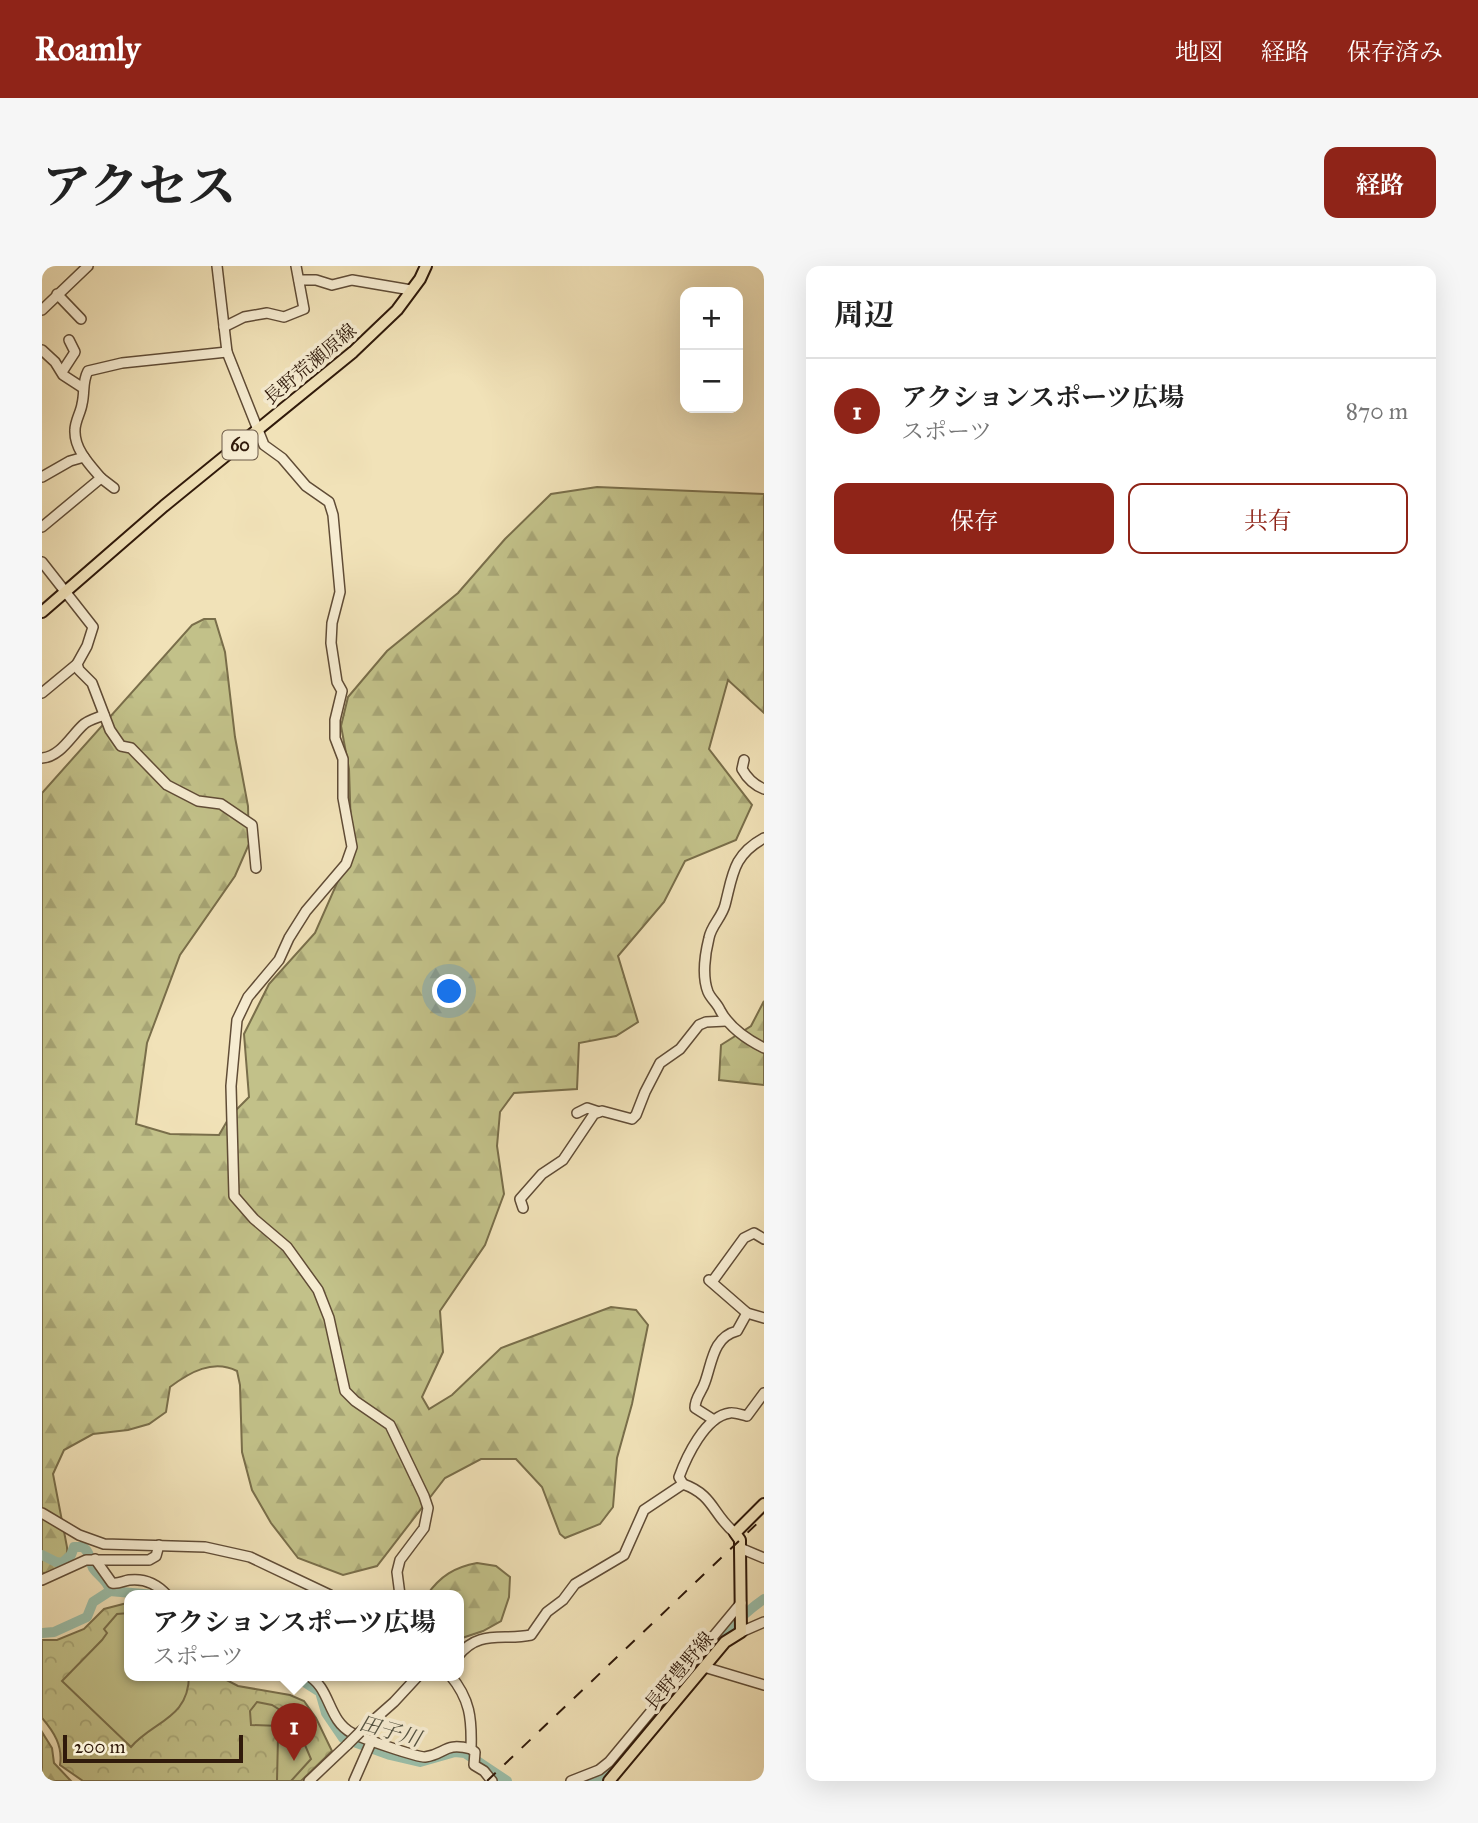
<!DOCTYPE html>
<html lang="ja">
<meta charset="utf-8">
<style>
body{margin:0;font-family:"IM FELL Great Primer","Noto Serif JP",serif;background:#f6f6f6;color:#222}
.controls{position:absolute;right:21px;top:21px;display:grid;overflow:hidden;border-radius:14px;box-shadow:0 7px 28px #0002}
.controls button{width:63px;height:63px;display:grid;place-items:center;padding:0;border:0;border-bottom:2px solid #e0e0e0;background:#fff;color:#222;font:35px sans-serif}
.scale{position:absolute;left:21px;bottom:18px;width:180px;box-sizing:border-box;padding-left:7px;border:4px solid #301a0b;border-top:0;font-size:19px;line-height:24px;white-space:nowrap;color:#301a0b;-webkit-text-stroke:5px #f6ecd1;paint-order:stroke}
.you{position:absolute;left:408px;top:726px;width:24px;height:24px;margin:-18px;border:5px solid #fff;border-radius:50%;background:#1a73e8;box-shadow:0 0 0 10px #1a73e833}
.badge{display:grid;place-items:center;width:46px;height:46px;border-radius:50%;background:#8f2418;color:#fff;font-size:23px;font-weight:700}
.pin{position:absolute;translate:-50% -58px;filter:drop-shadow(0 2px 4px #0008)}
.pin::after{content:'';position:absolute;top:37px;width:24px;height:21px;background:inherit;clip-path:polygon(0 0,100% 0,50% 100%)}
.popup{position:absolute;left:82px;top:1324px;width:340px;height:91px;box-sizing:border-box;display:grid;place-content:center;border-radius:14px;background:#fff;filter:drop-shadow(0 2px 5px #0005);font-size:23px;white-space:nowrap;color:#767676}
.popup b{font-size:26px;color:#222}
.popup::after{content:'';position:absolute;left:50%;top:100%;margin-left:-14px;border:14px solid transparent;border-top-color:#fff}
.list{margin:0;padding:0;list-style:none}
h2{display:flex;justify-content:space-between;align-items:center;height:91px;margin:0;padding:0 28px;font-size:30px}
h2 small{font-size:23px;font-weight:400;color:#767676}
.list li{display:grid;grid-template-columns:46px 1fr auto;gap:21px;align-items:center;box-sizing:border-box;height:105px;padding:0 28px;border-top:2px solid #e0e0e0}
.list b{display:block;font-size:26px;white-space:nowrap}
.list p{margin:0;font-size:23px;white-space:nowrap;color:#767676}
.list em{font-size:23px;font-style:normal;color:#767676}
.actions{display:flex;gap:14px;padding:21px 28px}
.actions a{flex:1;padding:16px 0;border:2px solid #8f2418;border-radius:14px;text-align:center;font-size:24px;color:#8f2418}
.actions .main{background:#8f2418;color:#fff}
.map{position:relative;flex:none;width:722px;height:1515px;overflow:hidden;border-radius:14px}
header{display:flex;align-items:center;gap:42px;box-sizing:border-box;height:98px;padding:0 35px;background:#8f2418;color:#fff}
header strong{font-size:33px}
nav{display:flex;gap:38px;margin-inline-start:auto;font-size:24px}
.intro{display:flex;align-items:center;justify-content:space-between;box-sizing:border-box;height:168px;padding:0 42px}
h1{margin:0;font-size:49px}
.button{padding:18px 32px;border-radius:14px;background:#8f2418;color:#fff;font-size:24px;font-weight:700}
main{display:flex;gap:42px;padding:0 42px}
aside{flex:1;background:#fff;border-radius:14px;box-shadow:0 7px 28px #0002}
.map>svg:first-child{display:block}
</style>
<header>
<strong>Roamly</strong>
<nav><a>地図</a><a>経路</a><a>保存済み</a></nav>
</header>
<div class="intro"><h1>アクセス</h1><a class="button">経路</a></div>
<main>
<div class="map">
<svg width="722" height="1515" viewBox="0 0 722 1515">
<defs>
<pattern id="forest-firs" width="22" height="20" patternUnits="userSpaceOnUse" patternTransform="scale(1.75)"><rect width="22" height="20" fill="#c2c189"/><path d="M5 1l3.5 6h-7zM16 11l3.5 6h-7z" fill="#a7a575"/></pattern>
<pattern id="park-crowns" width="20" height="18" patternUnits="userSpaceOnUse" patternTransform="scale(1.75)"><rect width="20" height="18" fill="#c2c189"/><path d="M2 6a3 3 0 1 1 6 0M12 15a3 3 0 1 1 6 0" fill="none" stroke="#a7a575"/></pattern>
</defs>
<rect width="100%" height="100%" fill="#f1e2b8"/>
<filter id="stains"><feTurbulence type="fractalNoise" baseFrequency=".00286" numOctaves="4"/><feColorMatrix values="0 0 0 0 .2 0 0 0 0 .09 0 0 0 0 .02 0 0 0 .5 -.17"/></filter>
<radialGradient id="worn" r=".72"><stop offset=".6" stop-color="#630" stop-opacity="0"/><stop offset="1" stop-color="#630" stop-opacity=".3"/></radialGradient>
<!-- forest -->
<g fill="url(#forest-firs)" stroke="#796e4a" stroke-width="2">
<path d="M555,221L722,228V447L686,414L667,483L710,539L694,574L643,595L622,636L576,690L596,756L574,770L537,777L535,823L472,827L458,846L455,880L462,928L443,979L398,1045L401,1086L380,1131L387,1143L410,1129L459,1082L569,1041L594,1044L606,1059L590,1138L575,1192L571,1241L558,1258L523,1272L518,1268L500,1221L474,1193H439L403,1212L335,1300L301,1309L256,1292L229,1257L210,1224L200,1186L198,1119L195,1105C171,1093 148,1106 128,1121L124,1146L107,1158L86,1164L51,1168L22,1184L11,1208L25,1281L26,1305L0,1307V527L150,359L162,353H173L183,386L193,471L206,540L207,578L193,610L138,689L105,777L94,858L128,868L177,869L188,850L207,831L202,768L227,718L273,667L303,599L309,564L307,503L299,460L306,431L345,385L416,327L463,273L509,228Z"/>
<path d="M722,735V819L677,814L679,779L709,760Z"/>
<path d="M435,1297L454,1300L468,1311L467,1331L459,1355L441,1365L417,1373L416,1329H385C398,1310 413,1301 435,1297Z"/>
<path d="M0,1466L10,1482L12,1497L29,1515H0Z"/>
</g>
<!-- park -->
<path fill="url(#park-crowns)" stroke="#796e4a" stroke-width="2" d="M85,1337H87L88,1409H175L196,1420L248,1429L262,1435L274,1452L290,1485L259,1515H41L18,1499C21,1480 12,1466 0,1452V1374H15L42,1363L62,1343Z"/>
<!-- pitch -->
<g fill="#c2c189" stroke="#796e4a" stroke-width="2">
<path d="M87,1347L88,1409H147C147,1453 111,1455 89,1481L20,1415L60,1374L65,1367L62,1363L75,1348Z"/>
<path d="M215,1436L230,1439L238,1444V1460L209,1459L208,1445Z"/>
<path d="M236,1471L260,1472L269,1493L249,1515H235Z"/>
</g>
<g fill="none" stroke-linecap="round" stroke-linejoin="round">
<!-- river -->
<g stroke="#9bbfaa" stroke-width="10">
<path d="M0,1289L14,1296L20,1297L29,1289L32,1281H41C49,1287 47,1294 51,1302C57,1311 66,1314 68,1325"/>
<path d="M68,1325L112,1329"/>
<path d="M0,1367L12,1366L45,1351L51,1336L68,1325"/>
<path d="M244,1409L253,1410L278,1426L284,1447L301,1472L348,1489L378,1496L413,1486L423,1487L465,1515"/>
<path d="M585,1487C605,1459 627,1433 650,1406C672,1380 693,1353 722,1333"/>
<path d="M548,1515L570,1506L575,1499"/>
</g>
<!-- minor casing -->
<g stroke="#604c36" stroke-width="12">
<g id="minor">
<path d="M175,0L185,86L222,179L240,192L264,220L287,236L291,249L298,326L290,357L289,377L295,416L300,425L293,454V472L301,493V532L310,581L304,598L264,645L247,672L237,694L206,731L195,754L189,820L192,930L212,953L245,981L276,1024L287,1052L303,1125L313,1135L348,1159L382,1230L386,1242L382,1262L358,1294L355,1306L358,1329"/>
<path d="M257,14H274L290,19L310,14L369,24"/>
<path d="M15,28L39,53"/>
<path d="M0,44L46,0"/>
<path d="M182,61L202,51L225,47L242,51L262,43L254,0"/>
<path d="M0,84L13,96L21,109L41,122"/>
<path d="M20,106L33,86L27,74"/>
<path d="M0,211L28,195L42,191"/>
<path d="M59,212L72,222"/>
<path d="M0,261L59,212C48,199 32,183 33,164C33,155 39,146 40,138C43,126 40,116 46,105L80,97L185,86"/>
<path d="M0,296L51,361L45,380L35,398L37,404L50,417L68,464L79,480L89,482L125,519L156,535L179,538L210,559L214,602"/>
<path d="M0,427L35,398"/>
<path d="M0,492C18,491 29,470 41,459C46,454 55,452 62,449"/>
<path d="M702,494L700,503C705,512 712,519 722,523"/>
<path d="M722,572C691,589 691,608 683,639C680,651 669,660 667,672C663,688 660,711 666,726C669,733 675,737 678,744C687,761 704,773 722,782"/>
<path d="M535,847L545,842L557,846"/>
<path d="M481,942L478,933L500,908L521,894L552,848L560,845L590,853L594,849L603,826L618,797L638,783L657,759L664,756L684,755"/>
<path d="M667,1014L705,1047L722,1052"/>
<path d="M670,1016L702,972L712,967L722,973"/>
<path d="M672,1154L653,1142C653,1131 660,1126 663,1116C670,1097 671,1071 695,1065L705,1047"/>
<path d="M641,1218L637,1211C644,1192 663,1150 688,1147C692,1146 700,1149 705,1150L722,1127"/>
<path d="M0,1247L37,1269L62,1278L163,1281L208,1291L288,1329"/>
<path d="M698,1282L722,1292"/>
<path d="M53,1293L70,1317C77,1318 81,1315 87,1314C103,1312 115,1318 125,1329"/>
<path d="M0,1314L44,1294H107L114,1290L117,1279"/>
<path d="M699,1366L722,1356"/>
<path d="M416,1390C437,1363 460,1375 489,1369L505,1346L521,1334L533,1318L582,1289L602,1244L641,1218C672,1229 670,1248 693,1267"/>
<path d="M662,1401L722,1419"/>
<path d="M265,1409C289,1421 285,1454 310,1467C319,1472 374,1491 383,1491C404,1488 402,1476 429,1483"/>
<path d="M408,1409C428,1433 430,1452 429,1483L433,1486L432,1499L442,1505L450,1515"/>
<path d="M318,1466L352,1436L377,1409"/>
<path d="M267,1515L305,1479"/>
<path d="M312,1515L330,1474"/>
<path d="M529,1515L557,1504L567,1496L699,1337"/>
</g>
</g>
<!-- major casing -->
<g stroke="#301a0b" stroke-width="14">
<g id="major">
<path d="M0,346L122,240L311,86L355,44L378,13L384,0"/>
<path d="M567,1515L683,1376L699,1366L698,1282V1274L693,1267L722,1238"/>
</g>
</g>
<!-- minor -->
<use href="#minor" stroke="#f6ecd1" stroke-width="9"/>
<!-- major -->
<use href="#major" stroke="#f1e2b8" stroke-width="10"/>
<!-- rail -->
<path stroke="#301a0b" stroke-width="2" stroke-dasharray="12 12" stroke-linecap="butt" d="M445,1515L722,1251"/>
<!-- minor-bridge casing -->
<g stroke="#604c36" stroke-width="12" stroke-linecap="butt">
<path id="minor-bridge" d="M305,1479L318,1466"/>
</g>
<!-- minor-bridge -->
<use href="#minor-bridge" stroke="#f6ecd1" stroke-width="9"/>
</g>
<g text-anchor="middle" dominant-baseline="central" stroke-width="7" stroke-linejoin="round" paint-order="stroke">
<!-- shield labels -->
<rect fill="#f6ecd1" stroke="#6b5946" stroke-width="2" x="180.5" y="164.5" width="35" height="29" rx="5"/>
<g font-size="18" font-weight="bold" fill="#301a0b">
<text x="198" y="179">60</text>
</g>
<!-- street labels -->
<g font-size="19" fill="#301a0b" stroke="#f6ecd1">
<text transform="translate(268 98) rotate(-40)">長野荒瀬原線</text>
<text transform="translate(637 1405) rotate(-50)">長野豊野線</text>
</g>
<!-- water labels -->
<g font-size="21" font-style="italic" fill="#555443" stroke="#f6ecd1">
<text transform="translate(348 1465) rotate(16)">田子川</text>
</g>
</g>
<rect width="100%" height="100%" filter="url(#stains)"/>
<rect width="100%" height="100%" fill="url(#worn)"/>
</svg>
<div class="controls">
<button>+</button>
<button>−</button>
</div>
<div class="scale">200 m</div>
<div class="you"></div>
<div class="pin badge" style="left:252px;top:1495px">1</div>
<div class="popup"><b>アクションスポーツ広場</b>スポーツ</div>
</div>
<aside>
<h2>周辺<small></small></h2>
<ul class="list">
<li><span class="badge">1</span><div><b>アクションスポーツ広場</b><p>スポーツ</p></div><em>870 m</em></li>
</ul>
<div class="actions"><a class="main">保存</a><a>共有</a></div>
</aside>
</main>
